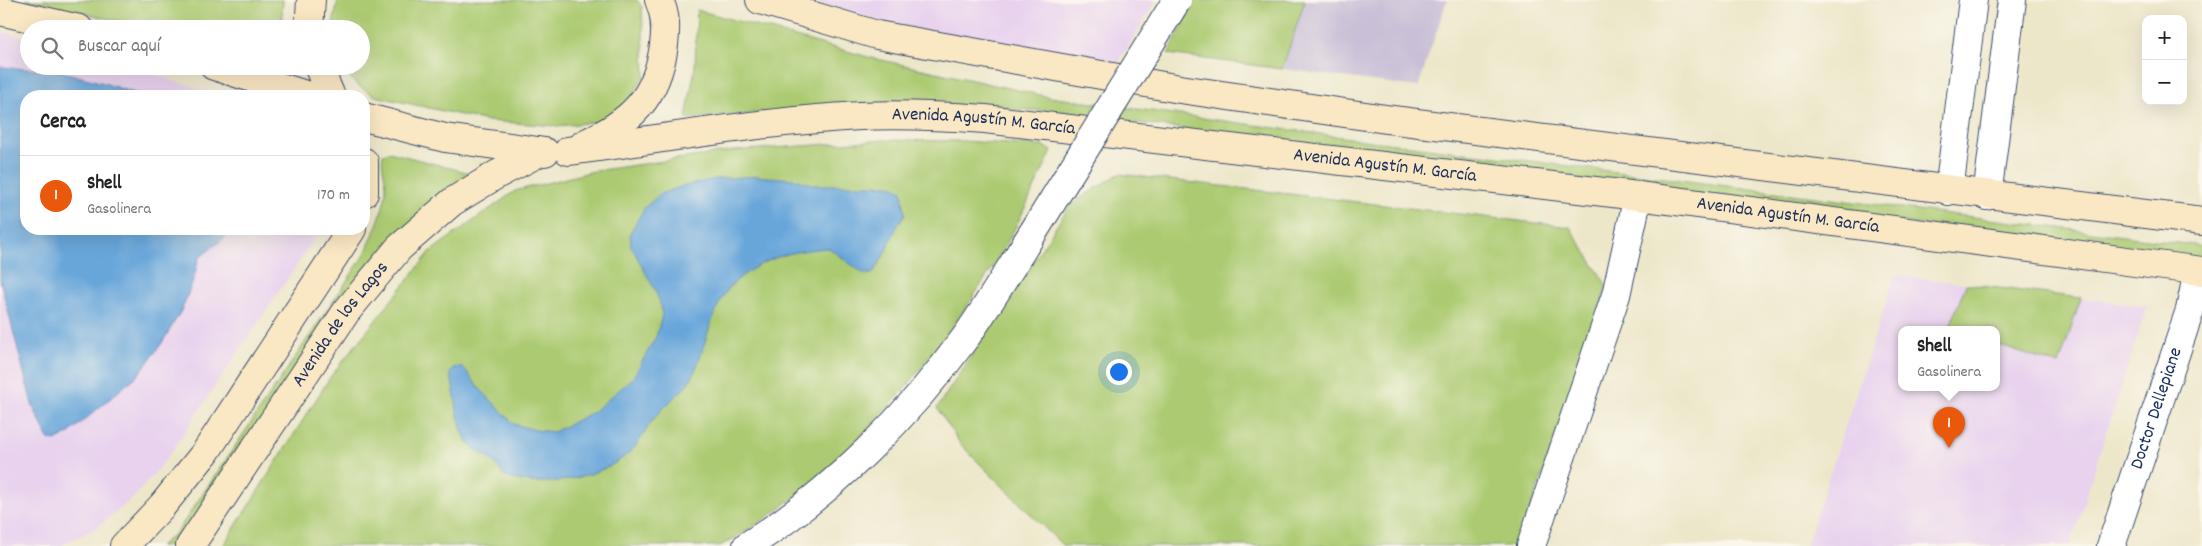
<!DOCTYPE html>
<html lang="es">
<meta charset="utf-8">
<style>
body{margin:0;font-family:Dekko,sans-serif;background:#f2f2f2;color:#222}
.controls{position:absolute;right:15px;top:15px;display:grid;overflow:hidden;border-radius:10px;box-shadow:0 5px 20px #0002}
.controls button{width:45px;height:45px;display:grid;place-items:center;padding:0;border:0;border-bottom:1px solid #e0e0e0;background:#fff;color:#222;font:25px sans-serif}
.you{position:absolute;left:1118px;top:371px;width:18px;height:18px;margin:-12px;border:4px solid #fff;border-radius:50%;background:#1a73e8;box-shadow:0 0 0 8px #1a73e833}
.badge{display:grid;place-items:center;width:32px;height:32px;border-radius:50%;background:#ea580c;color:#fff;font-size:16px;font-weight:700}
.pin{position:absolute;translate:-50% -41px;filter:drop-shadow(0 1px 2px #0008)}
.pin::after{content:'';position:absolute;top:26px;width:18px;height:15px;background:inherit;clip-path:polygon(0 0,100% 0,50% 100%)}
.popup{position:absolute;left:1898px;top:326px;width:102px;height:65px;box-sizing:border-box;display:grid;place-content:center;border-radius:10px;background:#fff;filter:drop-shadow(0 1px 4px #0005);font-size:16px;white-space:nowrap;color:#767676}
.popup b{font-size:19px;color:#222}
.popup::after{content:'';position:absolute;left:50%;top:100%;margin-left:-10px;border:10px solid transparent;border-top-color:#fff}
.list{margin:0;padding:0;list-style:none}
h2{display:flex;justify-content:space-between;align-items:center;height:65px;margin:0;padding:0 20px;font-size:21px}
h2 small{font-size:16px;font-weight:400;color:#767676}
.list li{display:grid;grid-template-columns:32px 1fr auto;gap:15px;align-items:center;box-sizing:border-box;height:80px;padding:0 20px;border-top:1px solid #e0e0e0}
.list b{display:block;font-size:19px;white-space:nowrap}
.list p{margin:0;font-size:16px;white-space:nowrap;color:#767676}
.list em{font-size:16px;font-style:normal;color:#767676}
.icon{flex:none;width:28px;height:28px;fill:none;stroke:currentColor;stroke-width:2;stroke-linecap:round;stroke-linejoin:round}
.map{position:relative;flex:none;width:2202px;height:546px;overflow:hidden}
.search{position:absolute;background:#fff;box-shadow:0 5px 20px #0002;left:20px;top:20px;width:350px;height:55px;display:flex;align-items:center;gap:12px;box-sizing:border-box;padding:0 18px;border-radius:28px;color:#767676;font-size:19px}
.panel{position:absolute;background:#fff;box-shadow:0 5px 20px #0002;left:20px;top:90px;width:350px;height:145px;border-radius:20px}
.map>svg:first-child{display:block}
</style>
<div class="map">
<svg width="2202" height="546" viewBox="0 0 2202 546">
<rect width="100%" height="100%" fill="#fbf7ec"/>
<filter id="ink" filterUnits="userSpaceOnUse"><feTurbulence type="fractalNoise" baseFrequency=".02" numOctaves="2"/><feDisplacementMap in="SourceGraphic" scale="10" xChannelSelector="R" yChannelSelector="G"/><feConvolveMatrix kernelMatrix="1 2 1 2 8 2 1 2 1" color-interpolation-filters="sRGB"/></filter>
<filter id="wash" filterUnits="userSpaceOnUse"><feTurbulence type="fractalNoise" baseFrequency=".0096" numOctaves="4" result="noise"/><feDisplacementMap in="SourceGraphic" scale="20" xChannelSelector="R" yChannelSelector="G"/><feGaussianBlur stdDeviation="1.12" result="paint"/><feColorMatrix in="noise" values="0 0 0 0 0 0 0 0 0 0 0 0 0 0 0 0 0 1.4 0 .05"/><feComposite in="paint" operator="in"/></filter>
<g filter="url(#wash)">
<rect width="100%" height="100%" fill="#ede7ca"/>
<!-- built -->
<g fill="#e8d2ee" fill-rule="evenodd">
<path d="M809,0H1156L1113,71L891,24Z"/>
<path d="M0,31L29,38V66H127L222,96H26V229H321L165,461L133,498L96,528L60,546H0Z"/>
<path d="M1895,275L2147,306L2070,546H1806ZM1902,329H1996V387H1902Z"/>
</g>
<!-- industrial -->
<path fill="#c9bfd7" d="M1305,0H1447L1418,87L1282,69Z"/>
<!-- green -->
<g fill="#acca71" stroke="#647c68">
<path d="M25,0H283L281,29H154Z"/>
<path d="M338,0H637L642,7L645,75L630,101L615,114L597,122L557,126L488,121L375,96L356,84L340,66H361V29H332Z"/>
<path d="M1196,0H1305L1282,69L1168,54Z"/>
<path d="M697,10L872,58L1049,97L1371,141L2202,246V261L1046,111L889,102L686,119L695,67Z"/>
<path d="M883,140L962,141L1044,146L1052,151C1034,187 1018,226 997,260C927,371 837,483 720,546H223L331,376L431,251L515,191L594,171L734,151Z"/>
<path d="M389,152L473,174L461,183L179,546H160L177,532L365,254C373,234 385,210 386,188C386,177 380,164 383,154Z"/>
<path d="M1119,174L1570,227L1607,286L1518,546H1063L961,445L937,408L1071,204Z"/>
<path d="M1966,284L2081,298L2059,365L1997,345L1996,329H1949Z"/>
</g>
<!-- water -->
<g fill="#67a6da" stroke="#416a9c">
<path d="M0,67L59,71L104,83L143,96H26V229H241L228,235L199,258L193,281L182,309L162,343L138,375L68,434L55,441L48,439L32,404L0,280Z"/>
<path d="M756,176L794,179L816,185H891L902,191L905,214C891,232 887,256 872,274H864L829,248C793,250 758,259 732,285C711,306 706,348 693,375C686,390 669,401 658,414C648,424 643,438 634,448C607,478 540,491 503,476C495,453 473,457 464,435C456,417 456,393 450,374L453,368L463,367L480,389L514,424L535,430L554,432L593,412L632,379L656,337L662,315L660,303L655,290L631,246L630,233L645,207L662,193L684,186L715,179Z"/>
</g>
</g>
<g filter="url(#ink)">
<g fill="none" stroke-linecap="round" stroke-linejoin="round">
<!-- street casing -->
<g stroke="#3a4b6e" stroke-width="30">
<g id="street">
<path d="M1949,191L1973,0"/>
<path d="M1987,196L2012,0"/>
<path d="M747,546C831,494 910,414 968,334C991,301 1012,265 1034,231"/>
<path d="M1531,546L1616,295L1638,196"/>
<path id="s1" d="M2111,546L2190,310L2198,271"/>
</g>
</g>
<!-- secondary casing -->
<g stroke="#3a4b6e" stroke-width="30">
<g id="secondary">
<path d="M760,0L877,35L1180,89L1386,119L2202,221"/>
<path d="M0,11L79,29"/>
<path d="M309,29L311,0"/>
<path d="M214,66L309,96"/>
<path d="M318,66L331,96"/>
<path d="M364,117L445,138L545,152"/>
<path d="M584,144C631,122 657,98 664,45C666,29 666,15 659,0"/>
<path id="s2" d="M568,151C664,139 762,121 860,116C902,114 943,116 985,119L1638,196L2202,271"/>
<path d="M364,162V193"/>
<path d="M124,546L162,506L205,453L352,229"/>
<path id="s3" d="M190,546L346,312L399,248L452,202L496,175L540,152"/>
</g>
</g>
<!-- street -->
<use href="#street" stroke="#fff" stroke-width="28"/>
<!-- secondary -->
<use href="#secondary" stroke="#fae7c3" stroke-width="28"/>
<!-- street-bridge casing -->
<g stroke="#3a4b6e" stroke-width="30" stroke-linecap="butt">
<path id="street-bridge" d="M1034,231L1177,0"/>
</g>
<!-- street-bridge -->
<use href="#street-bridge" stroke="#fff" stroke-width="28"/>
</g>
</g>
<g text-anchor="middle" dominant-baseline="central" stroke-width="4" stroke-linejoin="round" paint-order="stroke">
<!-- street labels -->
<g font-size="19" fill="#1b2f5e" stroke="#fbf7ec">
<text stroke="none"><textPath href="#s2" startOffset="418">Avenida Agustín M. García</textPath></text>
<text stroke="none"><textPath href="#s2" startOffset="822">Avenida Agustín M. García</textPath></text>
<text stroke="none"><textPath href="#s2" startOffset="1228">Avenida Agustín M. García</textPath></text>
<text stroke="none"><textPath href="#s3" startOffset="268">Avenida de los Lagos</textPath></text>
<text stroke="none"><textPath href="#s1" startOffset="145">Doctor Dellepiane</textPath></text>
</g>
</g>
</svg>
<div class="controls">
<button>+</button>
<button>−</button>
</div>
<div class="you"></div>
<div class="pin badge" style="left:1949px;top:448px">1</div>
<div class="popup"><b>Shell</b>Gasolinera</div>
<div class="search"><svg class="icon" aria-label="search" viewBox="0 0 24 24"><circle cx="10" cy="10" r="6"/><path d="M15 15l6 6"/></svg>Buscar aquí</div>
<section class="panel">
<h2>Cerca<small></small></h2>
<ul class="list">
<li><span class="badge">1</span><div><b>Shell</b><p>Gasolinera</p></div><em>170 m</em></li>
</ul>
</section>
</div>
